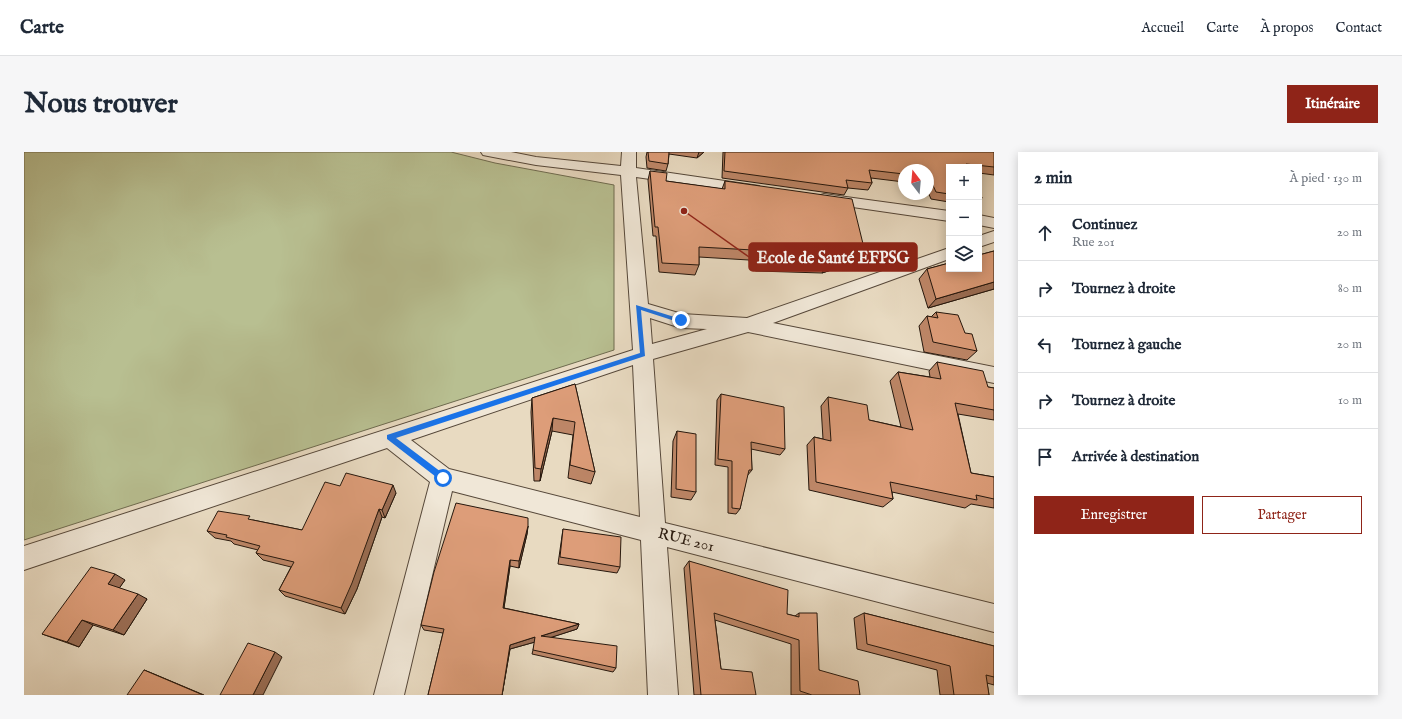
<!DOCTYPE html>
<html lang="fr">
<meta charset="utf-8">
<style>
body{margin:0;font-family:"IM FELL English",serif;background:#f6f6f7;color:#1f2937}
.controls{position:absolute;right:12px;top:12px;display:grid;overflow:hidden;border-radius:0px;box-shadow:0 2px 10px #0003}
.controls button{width:36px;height:36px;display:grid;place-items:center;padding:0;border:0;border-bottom:1px solid #e0e1e3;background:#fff;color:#1f2937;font:20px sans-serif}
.compass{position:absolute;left:874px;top:12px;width:36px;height:36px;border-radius:50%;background:#fff;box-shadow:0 2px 10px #0003;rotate:344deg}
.stop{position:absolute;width:12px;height:12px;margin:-9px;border:3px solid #1a73e8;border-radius:50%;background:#fff}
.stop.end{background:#1a73e8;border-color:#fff;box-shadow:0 1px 4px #0008}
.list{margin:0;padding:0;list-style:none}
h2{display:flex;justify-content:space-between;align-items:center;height:52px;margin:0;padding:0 16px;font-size:17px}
h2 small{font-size:13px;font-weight:400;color:#747a83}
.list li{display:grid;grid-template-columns:26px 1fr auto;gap:12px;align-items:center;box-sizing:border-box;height:56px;padding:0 16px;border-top:1px solid #e0e1e3}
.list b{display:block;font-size:15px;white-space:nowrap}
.list p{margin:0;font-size:13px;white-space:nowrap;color:#747a83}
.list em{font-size:13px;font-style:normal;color:#747a83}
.actions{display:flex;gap:8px;padding:12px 16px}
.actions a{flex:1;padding:9px 0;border:1px solid #8f2418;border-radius:0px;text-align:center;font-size:14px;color:#8f2418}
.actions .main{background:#8f2418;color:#fff}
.icon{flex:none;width:22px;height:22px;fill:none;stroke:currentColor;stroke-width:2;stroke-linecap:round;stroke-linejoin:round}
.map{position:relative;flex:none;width:970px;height:543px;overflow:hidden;border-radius:0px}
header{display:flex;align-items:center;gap:24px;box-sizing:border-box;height:56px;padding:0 20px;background:#fff;border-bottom:1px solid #e0e1e3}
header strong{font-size:19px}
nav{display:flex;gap:22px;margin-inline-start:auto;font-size:14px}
.intro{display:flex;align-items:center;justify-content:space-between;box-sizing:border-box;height:96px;padding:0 24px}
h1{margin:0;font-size:28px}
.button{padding:10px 18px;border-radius:0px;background:#8f2418;color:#fff;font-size:14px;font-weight:700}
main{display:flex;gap:24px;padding:0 24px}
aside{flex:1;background:#fff;border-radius:0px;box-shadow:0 2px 10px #0003}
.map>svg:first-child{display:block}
</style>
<header>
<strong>Carte</strong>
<nav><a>Accueil</a><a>Carte</a><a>À propos</a><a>Contact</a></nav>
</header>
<div class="intro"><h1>Nous trouver</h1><a class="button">Itinéraire</a></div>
<main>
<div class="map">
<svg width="970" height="543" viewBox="0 0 970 543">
<rect width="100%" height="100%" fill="#e8dac1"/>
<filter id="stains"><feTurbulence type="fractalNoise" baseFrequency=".005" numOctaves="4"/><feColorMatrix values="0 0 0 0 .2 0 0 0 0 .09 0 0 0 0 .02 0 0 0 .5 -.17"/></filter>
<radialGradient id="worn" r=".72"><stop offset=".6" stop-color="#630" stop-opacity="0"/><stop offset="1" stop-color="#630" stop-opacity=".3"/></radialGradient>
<!-- green -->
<path fill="#b8bf91" stroke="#6e6b4f" d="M0,0H427L471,11L590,33V198L0,388Z"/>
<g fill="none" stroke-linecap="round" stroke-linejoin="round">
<!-- minor casing -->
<g stroke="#56483a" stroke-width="2">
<g id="minor">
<path d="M457,0H487L512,5L597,14L598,0H612V16L735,34L738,37L735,40L730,42L612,25L624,152L658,162L723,166L925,96V107L749,171L970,215V231L724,180L629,207L641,371L970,452V480L643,395L654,543H624L617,388L428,339L380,543H350L406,330L363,296L0,418V394L609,198L597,23L512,13L464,4L459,3ZM626,166L657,176L683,177L628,192ZM609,213L616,365L425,317L387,288Z"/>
<path d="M800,42L925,59V69L794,50L792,47L794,44Z"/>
<path d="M955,63L970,66V76L955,73Z"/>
<path d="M970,79V90L955,95V84Z"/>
</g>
</g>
<!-- minor -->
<use href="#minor" fill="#f0e7d7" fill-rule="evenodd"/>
</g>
<!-- wall -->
<g fill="#be8768" stroke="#25170d">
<path d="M623,0H680L673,6L645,2L644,12L642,19L623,16L622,5Z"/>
<path d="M699,0H970V23L955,21V15H925V50L907,47L904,40V18H880V30L847,26L848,31L844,38L824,36L820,43L698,26Z"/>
<path d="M626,19L642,29L698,37L701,29L841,100L835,109L798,121L732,119L727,117L725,108L675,105V113L671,123L635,120L632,84H629L624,28Z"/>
<path d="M955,39L958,46L955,50Z"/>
<path d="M970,99V137L904,156L895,127L903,117Z"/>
<path d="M912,160L941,181L953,199L943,208L900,200L895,174L903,164L907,165Z"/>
<path d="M913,210L964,235L970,236V268L934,262L947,321L970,325V356L947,352L941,356L868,340L869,347L859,355L785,338L783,293L790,285L799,287L797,254L804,245L845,268L877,275L866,229L874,220L906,225L905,219Z"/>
<path d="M551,232L571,320L567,332L544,326L549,283L528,279L516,329H510L507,260L508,246Z"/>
<path d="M697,242L761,297L756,303L727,297L728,318L723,324L716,357L712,362L704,361V315L691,313L693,248Z"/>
<path d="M653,279L672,340L667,348L647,345L649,289Z"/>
<path d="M372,341L361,366L358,365L333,437L321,462L261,444L255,438L267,415L239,408L232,401L234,398L210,392L207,389L191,386L183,379L229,368L278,378Z"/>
<path d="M504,374L503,382L495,416L486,414L480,456L555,472L553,477L528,485L592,516L589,520L508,502L511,490L486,497L478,543H404L419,481L400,478L397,473Z"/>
<path d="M539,377L596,415L593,421L534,412Z"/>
<path d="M665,409L763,462L771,464L775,461L795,518L836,543H767V492L691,468L697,517L732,543H670L660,416Z"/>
<path d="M101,428L95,436L123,447L100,483L69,473L55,495L18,482Z"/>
<path d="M840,461L970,494V533L963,531L965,543H916L913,518L833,497L830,466Z"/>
</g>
<!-- shaded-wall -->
<g fill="#9b6e55" stroke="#25170d">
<path d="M675,0H680L673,6Z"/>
<path d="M841,100L835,109L798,121L803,112Z"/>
<path d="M970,130V137L904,156L912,147Z"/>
<path d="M529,266L528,279L516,329L517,317Z"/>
<path d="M369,333L372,341L361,366L358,358Z"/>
<path d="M355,357L358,365L333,437L321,462L317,456Z"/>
<path d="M504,374L503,382L495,416V409Z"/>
<path d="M486,408V414L479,462V456Z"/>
<path d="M91,422L101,428L94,438L84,432Z"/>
<path d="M114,442L123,447L100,483L89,478Z"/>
<path d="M58,468L69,473L55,495L43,490Z"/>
<path d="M555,472L553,477L516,489L517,484Z"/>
<path d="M511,485V490L486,497L478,543L486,493Z"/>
<path d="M251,500L258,505L239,543H229Z"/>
<path d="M120,518L130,522L180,543H179Z"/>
</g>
<!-- building -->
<g fill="#dd9d79" stroke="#25170d">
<path d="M624,0H645L644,12L625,9Z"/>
<path d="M701,0H970V15L942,12L943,15H925V42L912,40L907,29L904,28V18H880V22L845,18L848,31L822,28L824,36L700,19Z"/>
<path d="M626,19L643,21L642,29L701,37V29L828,47L841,100L803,112L736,109L732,108L729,98L675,95V113L638,111L634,75H631Z"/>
<path d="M955,39L958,46H955Z"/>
<path d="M970,99V130L912,147L903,117L925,111V117H955V103Z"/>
<path d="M912,160L934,163L941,181L948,182L953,199L909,190L903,164L914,166Z"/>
<path d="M913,210L959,219L964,235L970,236V258L931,251L947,321L970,325V347L952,343L953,348L866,330L869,347L792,330L790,285L807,289L804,245L843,253L845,268L889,278L874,220L917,227Z"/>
<path d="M551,232L571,320L546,313L551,270L529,266L517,317L511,316L508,246Z"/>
<path d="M697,242L760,255L761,297L727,290L728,318H725L716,357L708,356V309L694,307Z"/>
<path d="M653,279L672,282V340L652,337Z"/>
<path d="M322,321L369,333L358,358L355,357L328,431L317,456L255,438L270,410L232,401L236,394L202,385L203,383L183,379L194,359L226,364L224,367L278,378L301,330L316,334Z"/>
<path d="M432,351L504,366V374L495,409L486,408L479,456L555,472L517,484L593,494L592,516L509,498L511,485L486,493L478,543H404L420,477L397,473L410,420Z"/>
<path d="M539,377L597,385L596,415L536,405Z"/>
<path d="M665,409L764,438L763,462L775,465V461H793L795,518L834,529L836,543H788L776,539L775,488L690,461L697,517L728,520L732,543H677Z"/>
<path d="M67,415L91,422L84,432L114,442L89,478L58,468L43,490L18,482Z"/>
<path d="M840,461L970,494V525L962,523L965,543H930L926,514L843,492Z"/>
<path d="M224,491L251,500L229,543H196Z"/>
<path d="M120,518L179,543H103Z"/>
</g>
<!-- route -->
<path fill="#1a73e8" d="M612,153L660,168L657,171L617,158L621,204L372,286L421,323V328H416L363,287V283L366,282L616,201Z"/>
<g text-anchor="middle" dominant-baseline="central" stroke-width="3" stroke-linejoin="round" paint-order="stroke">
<!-- street labels -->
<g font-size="15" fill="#25170d" stroke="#f0e7d7">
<text transform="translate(662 388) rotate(14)">RUE 201</text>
</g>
</g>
<!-- callouts -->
<path fill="none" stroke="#8f2418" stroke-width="1.5" d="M660 59L725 105"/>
<circle fill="#8f2418" stroke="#f0e7d7" stroke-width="1.5" cx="660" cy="59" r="4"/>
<rect fill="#8f2418" stroke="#8f2418" stroke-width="1.5" x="725" y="91" width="168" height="28" rx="4"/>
<g font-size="16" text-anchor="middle" font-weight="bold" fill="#fff">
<text x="809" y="111">Ecole de Santé EFPSG</text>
</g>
<rect width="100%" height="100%" filter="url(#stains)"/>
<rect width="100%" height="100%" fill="url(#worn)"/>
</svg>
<div class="controls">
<button>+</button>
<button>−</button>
<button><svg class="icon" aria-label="layers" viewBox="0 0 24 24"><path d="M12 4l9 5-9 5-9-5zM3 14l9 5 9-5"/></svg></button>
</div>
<svg class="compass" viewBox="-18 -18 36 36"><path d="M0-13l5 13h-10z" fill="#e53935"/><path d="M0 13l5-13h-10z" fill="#747a83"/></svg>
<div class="stop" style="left:419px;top:326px"></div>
<div class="stop end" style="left:657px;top:168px"></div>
</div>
<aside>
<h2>2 min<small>À pied · 130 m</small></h2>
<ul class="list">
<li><svg class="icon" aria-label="ahead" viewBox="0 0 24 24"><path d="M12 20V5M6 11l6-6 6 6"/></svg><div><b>Continuez</b><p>Rue 201</p></div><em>20 m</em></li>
<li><svg class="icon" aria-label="right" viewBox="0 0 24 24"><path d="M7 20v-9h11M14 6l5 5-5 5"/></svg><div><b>Tournez à droite</b></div><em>80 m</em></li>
<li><svg class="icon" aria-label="left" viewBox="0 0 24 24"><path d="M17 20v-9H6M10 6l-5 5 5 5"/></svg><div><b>Tournez à gauche</b></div><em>20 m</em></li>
<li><svg class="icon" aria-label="right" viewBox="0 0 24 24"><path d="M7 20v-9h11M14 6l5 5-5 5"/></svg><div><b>Tournez à droite</b></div><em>10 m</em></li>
<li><svg class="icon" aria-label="arrive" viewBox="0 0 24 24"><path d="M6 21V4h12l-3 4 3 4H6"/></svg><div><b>Arrivée à destination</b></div></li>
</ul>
<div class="actions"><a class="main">Enregistrer</a><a>Partager</a></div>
</aside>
</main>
